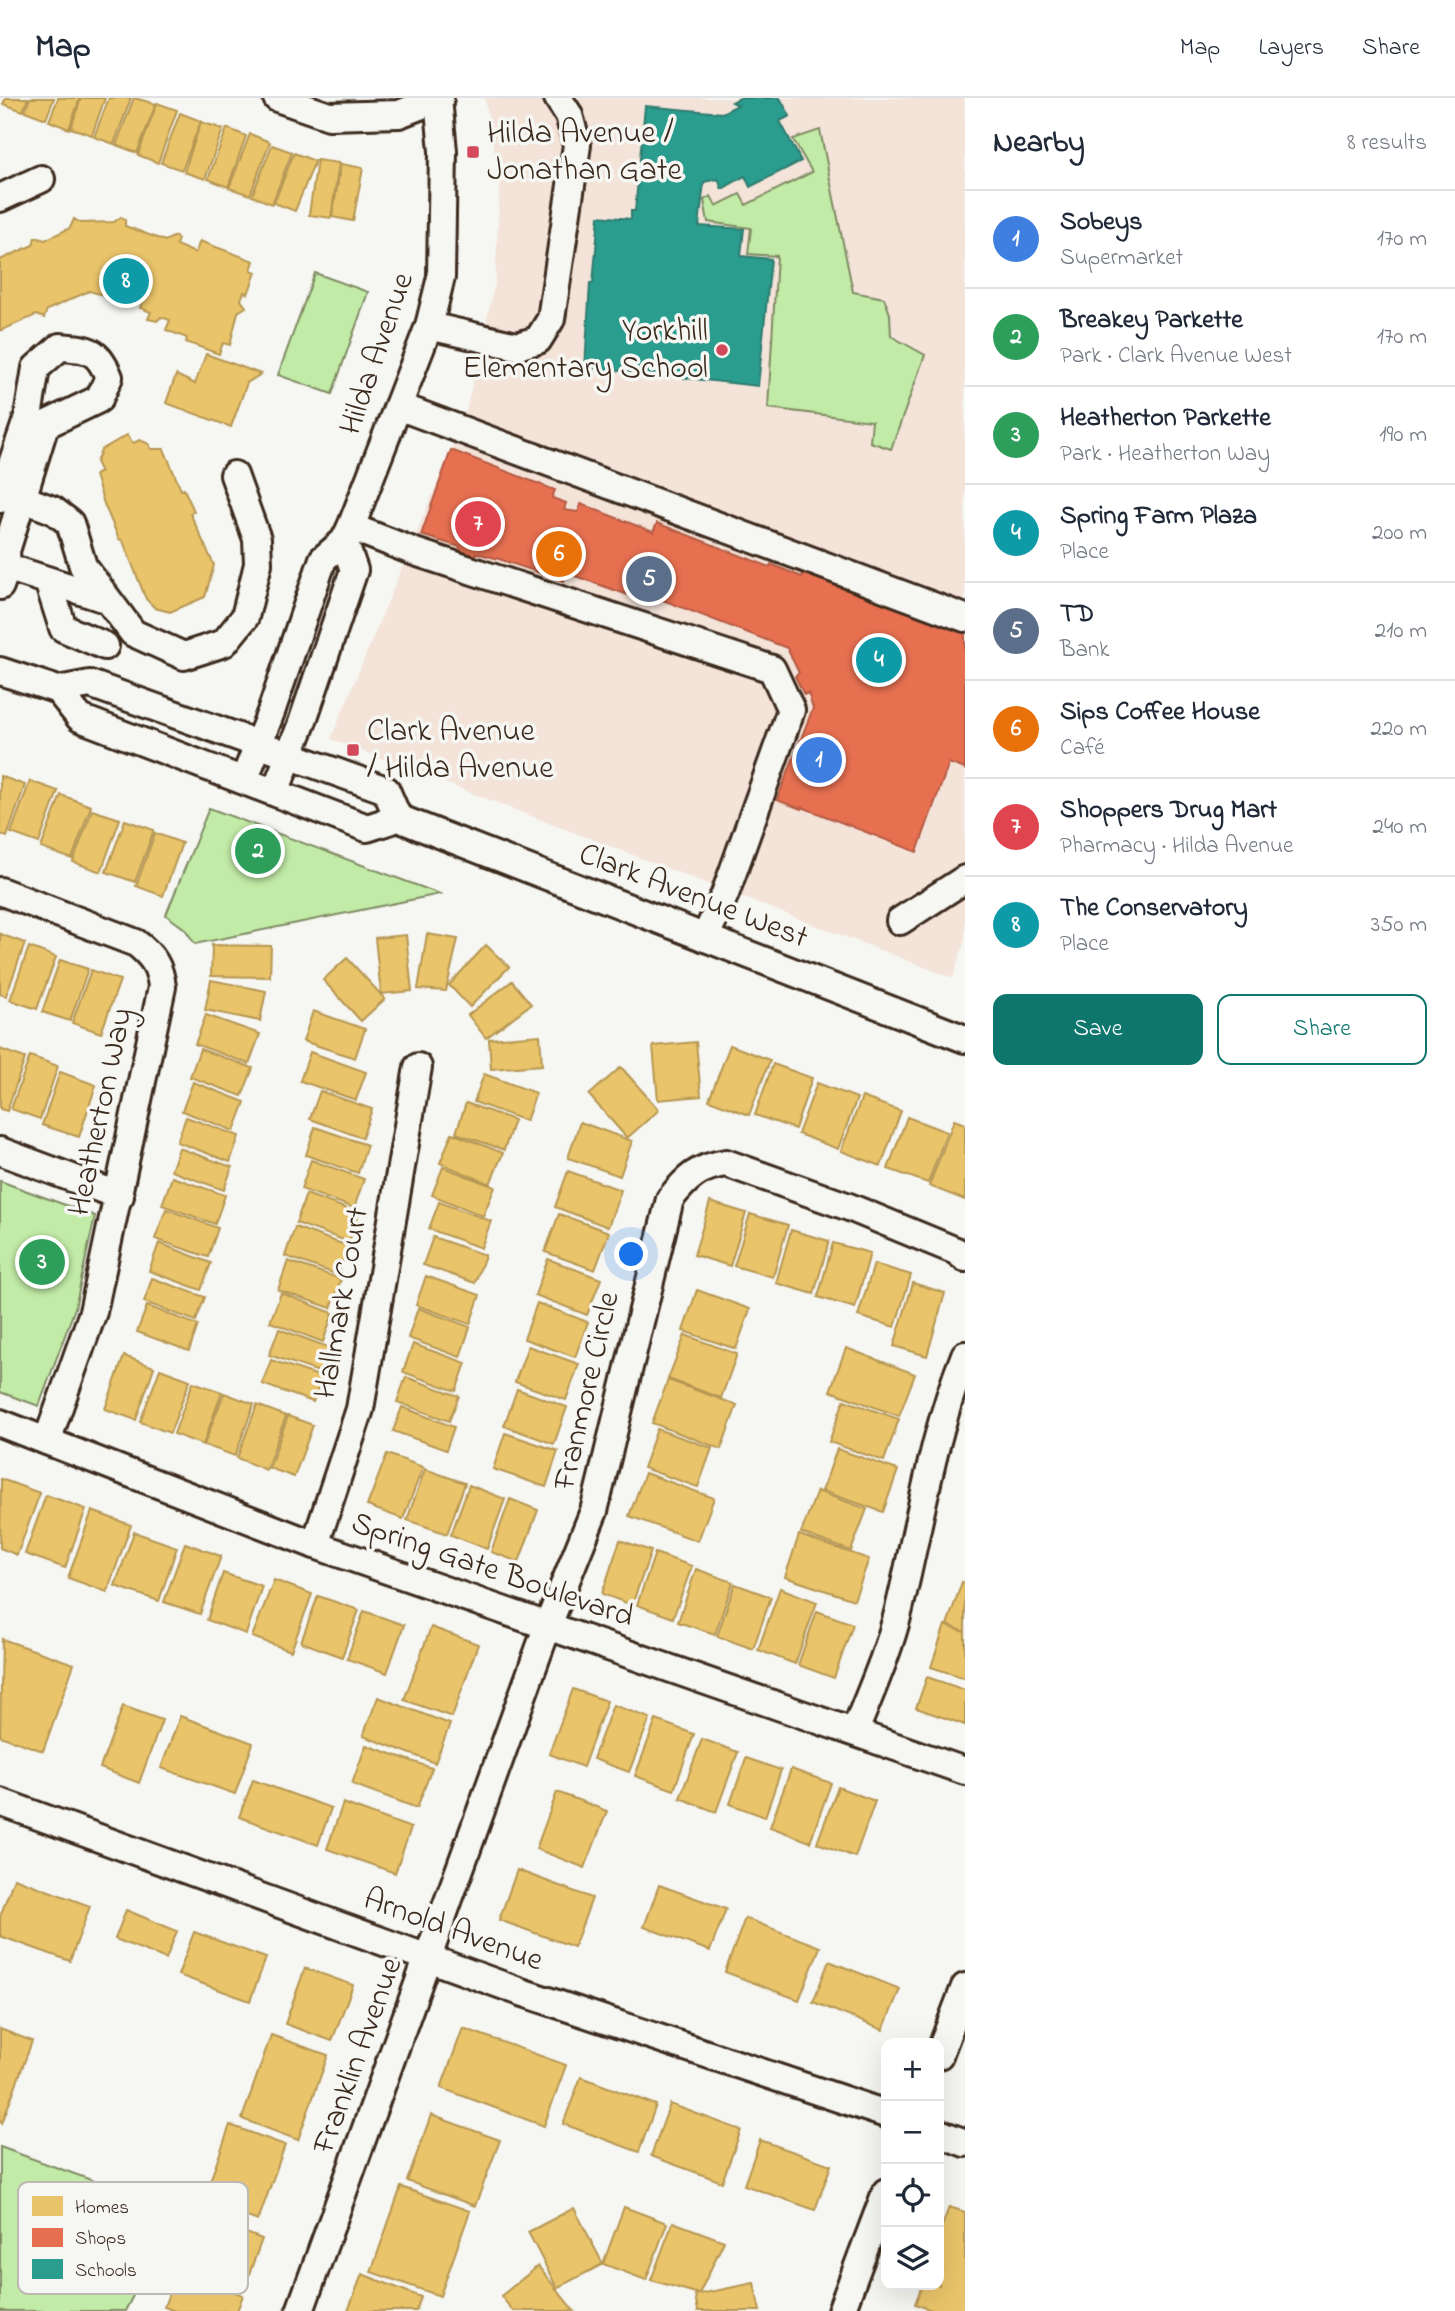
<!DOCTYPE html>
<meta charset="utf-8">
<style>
body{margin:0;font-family:"Indie Flower",sans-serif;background:#f6f6f7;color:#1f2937}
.controls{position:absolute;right:21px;bottom:21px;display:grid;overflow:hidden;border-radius:14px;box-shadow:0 7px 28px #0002}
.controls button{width:63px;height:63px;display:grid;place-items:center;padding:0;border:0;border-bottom:2px solid #e0e1e3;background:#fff;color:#1f2937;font:35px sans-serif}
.you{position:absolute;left:632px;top:1157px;width:24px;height:24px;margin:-18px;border:5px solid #fff;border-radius:50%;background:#1a73e8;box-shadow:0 0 0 10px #1a73e833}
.badge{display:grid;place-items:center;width:46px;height:46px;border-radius:50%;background:#0f766e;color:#fff;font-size:23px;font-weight:700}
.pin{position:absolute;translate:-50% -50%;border:4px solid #fff;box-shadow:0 2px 7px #0006}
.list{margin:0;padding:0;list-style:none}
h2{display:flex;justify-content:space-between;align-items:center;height:91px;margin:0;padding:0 28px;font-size:30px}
h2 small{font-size:23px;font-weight:400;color:#747a83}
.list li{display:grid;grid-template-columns:46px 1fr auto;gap:21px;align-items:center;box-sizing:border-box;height:98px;padding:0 28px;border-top:2px solid #e0e1e3}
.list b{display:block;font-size:26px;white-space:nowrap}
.list p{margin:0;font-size:23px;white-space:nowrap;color:#747a83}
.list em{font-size:23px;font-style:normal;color:#747a83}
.actions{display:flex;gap:14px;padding:21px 28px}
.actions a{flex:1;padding:16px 0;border:2px solid #0f766e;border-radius:14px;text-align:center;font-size:24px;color:#0f766e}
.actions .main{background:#0f766e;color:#fff}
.icon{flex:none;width:38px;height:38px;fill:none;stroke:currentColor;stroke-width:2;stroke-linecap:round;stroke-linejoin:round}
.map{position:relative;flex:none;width:965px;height:2213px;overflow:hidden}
header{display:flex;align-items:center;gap:42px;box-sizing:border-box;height:98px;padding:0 35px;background:#fff;border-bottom:2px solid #e0e1e3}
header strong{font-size:33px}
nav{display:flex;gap:38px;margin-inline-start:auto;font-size:24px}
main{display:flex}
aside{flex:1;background:#fff}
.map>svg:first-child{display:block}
</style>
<header>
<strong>Map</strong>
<nav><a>Map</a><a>Layers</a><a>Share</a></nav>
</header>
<main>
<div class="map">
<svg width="965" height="2213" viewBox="0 0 965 2213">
<rect width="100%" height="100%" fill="#f6f6f2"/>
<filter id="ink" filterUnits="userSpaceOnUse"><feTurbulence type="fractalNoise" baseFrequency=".0143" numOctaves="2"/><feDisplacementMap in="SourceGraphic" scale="14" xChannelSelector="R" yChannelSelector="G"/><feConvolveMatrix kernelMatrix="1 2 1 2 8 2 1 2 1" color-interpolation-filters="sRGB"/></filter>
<g filter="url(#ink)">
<!-- built -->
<path fill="#f3e3d9" d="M485,0H965V841L953,880L331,641L465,318L495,186L500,84Z"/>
<!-- green -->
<g fill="#c2eba7" stroke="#7e8a62" stroke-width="2">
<path d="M820,32L853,194L884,200L890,216L891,238L925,257L891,351L870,344L872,323L768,310L777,158L748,156L751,130L708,124L704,102L711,98L716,108L740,96L746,107L812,74L793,41Z"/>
<path d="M315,175L368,194L332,296L278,277Z"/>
<path d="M209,710L440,796L195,846L185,831L166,817Z"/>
<path d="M0,1083L95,1118L75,1210L39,1308L0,1294Z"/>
<path d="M0,2049L177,2113L125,2213H0Z"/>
</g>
<!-- homes -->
<g fill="#e9c46a" stroke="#b59653" stroke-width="2">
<path d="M6,0H28L23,13L3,6Z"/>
<path d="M30,0H54L46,21L25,13Z"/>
<path d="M58,0H80L69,31L49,23Z"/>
<path d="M81,0H105L92,37L71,30Z"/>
<path d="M109,0H131L114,46L94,39Z"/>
<path d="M134,0L156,6L137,55L116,47Z"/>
<path d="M157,5L177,12L158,65L138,57Z"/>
<path d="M180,15L201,23L182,72L161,65Z"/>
<path d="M201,24L223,31L205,81L184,74Z"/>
<path d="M227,30L246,38L228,89L208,81Z"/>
<path d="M250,36L270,44L250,97L229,90Z"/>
<path d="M272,47L292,54L272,106L252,98Z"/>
<path d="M294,55L315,63L295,113L274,105Z"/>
<path d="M317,62L339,65L331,120L309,117Z"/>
<path d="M341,66L363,70L353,123L332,119Z"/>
<path d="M121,119L125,122V128L165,143L175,138L178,141L176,147L195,155L200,143L254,163L251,172L256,174L248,196L244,194L241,202L246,209L238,214L230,247L223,245L219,256L186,244L187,240L166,232L170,222L161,219L157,223L148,221L151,214L140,210L143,203L112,191L104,197L89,193L47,212L44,220L36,217L0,233V162L33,147L35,139L45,142L70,130L74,121L81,125L114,124Z"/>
<path d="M206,256L261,276L247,285L231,329L166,305L176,277L195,286Z"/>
<path d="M127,337L133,345L140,342L149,346L151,351H164L181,392L184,391L194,413L190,415L214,467L205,499L170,514L155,510L146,501L123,443L119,441L104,406L95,377L101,374L96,364L101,352Z"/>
<path d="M0,678L25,687L7,739L0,736Z"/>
<path d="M30,683L58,693L39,745L11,735Z"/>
<path d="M61,697L91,708L72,761L41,750Z"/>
<path d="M92,712L120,721L101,774L73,764Z"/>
<path d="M125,722L154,732L135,784L106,774Z"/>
<path d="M155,735L182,745L163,798L136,788Z"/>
<path d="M0,836L25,845L6,898L0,896Z"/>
<path d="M427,836L458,841L446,893L418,891Z"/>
<path d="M406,837L412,893L381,896L375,840Z"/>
<path d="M212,847L271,848L270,879L211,878Z"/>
<path d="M486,847L509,869L470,909L449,887Z"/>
<path d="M29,849L56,859L37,911L10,902Z"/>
<path d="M347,860L385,901L361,923L323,882Z"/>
<path d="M60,862L88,871L70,923L42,914Z"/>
<path d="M91,872L120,882L101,935L72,925Z"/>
<path d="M211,882L266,893L260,923L205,912Z"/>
<path d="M512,883L531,906L486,940L468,917Z"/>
<path d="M313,913L365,931L355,960L303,943Z"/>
<path d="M206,917L260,936L249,966L195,946Z"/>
<path d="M540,937L542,967L491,971L489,941Z"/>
<path d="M696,944L701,998L658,1002L653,948Z"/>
<path d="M730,947L770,962L749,1017L709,1002Z"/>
<path d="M0,951L25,960L7,1013L0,1011Z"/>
<path d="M200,951L253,970L242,998L190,979Z"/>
<path d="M310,954L366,974L356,1002L300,983Z"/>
<path d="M30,958L58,968L40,1021L11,1011Z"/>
<path d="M773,966L812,980L795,1031L755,1017Z"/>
<path d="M621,969L659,1012L627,1040L589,997Z"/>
<path d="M60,974L96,987L79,1039L42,1027Z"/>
<path d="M484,976L536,995L526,1023L474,1004Z"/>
<path d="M193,984L245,1004L234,1033L182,1013Z"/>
<path d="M817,985L857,1000L838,1051L798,1036Z"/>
<path d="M320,993L372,1011L362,1040L310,1021Z"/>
<path d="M862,999L901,1013L881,1068L841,1053Z"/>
<path d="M466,1005L514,1022L504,1052L456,1035Z"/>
<path d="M186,1019L239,1038L230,1064L177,1044Z"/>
<path d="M907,1019L947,1034L928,1085L888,1071Z"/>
<path d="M954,1022L965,1026V1102L929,1088Z"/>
<path d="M580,1024L632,1043L620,1078L568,1060Z"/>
<path d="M315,1029L367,1047L358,1075L306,1057Z"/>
<path d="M452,1035L503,1055L490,1086L440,1065Z"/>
<path d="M179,1050L232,1069L224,1092L171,1073Z"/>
<path d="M311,1062L364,1081L354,1110L301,1091Z"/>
<path d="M443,1069L495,1089L483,1118L432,1097Z"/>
<path d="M568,1073L621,1092L608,1129L555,1109Z"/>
<path d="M172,1079L225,1097L215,1126L162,1107Z"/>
<path d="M306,1096L359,1115L349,1144L296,1125Z"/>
<path d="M439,1104L491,1123L481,1150L429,1131Z"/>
<path d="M710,1104L746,1115L730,1168L694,1157Z"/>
<path d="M166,1111L218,1130L208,1159L155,1141Z"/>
<path d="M559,1116L609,1134L595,1172L545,1154Z"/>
<path d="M750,1116L788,1127L773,1179L734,1168Z"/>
<path d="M295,1129L348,1148L338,1177L285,1158Z"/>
<path d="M791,1132L829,1143L814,1196L776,1185Z"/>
<path d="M433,1139L485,1157L475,1185L423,1167Z"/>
<path d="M159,1145L211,1165L201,1192L149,1173Z"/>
<path d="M833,1145L870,1155L855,1210L818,1199Z"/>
<path d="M548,1161L601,1181L587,1217L535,1197Z"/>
<path d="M288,1163L341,1181L331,1210L278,1192Z"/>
<path d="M874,1166L911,1177L895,1229L858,1218Z"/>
<path d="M426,1178L480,1197L470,1226L416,1207Z"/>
<path d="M152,1180L205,1199L196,1223L144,1204Z"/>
<path d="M913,1185L945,1195L927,1258L894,1248Z"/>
<path d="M697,1192L750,1211L736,1251L683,1233Z"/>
<path d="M281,1195L333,1215L323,1244L270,1224Z"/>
<path d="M537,1205L588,1224L575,1259L524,1241Z"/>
<path d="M147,1208L198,1227L189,1253L137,1234Z"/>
<path d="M418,1210L470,1229L460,1259L408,1240Z"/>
<path d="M279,1231L331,1250L322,1275L269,1257Z"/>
<path d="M685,1237L737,1256L721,1300L668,1281Z"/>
<path d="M413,1246L466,1265L456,1293L403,1274Z"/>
<path d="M528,1248L579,1266L566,1302L515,1284Z"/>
<path d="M846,1250L915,1276L899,1318L830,1293Z"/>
<path d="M124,1258L154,1269L136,1322L105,1311Z"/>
<path d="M271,1262L322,1279L313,1304L262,1286Z"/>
<path d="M160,1271L190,1282L170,1335L140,1324Z"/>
<path d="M406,1279L459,1298L449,1323L397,1304Z"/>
<path d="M668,1282L737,1307L721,1351L652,1325Z"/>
<path d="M193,1284L222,1294L203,1347L174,1336Z"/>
<path d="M517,1291L567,1309L554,1346L504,1328Z"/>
<path d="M224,1295L254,1306L235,1358L204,1347Z"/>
<path d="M844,1302L899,1321L884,1363L829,1344Z"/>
<path d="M257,1307L286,1318L266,1372L237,1360Z"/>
<path d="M402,1309L454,1329L446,1352L393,1333Z"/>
<path d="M288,1318L313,1327L294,1379L269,1370Z"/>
<path d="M657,1331L712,1350L698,1389L643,1370Z"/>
<path d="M505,1335L558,1353L546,1389L493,1371Z"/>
<path d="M837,1351L898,1372L883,1414L822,1393Z"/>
<path d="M387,1356L423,1369L403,1421L367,1408Z"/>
<path d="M425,1371L465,1385L447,1436L407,1422Z"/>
<path d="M645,1375L714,1400L698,1443L629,1418Z"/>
<path d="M1,1381L40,1395L17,1457L0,1450Z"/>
<path d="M469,1387L505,1401L487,1451L451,1437Z"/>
<path d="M817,1393L867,1411L851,1453L801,1435Z"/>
<path d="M46,1397L86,1411L65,1470L25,1456Z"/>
<path d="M510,1401L538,1412L519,1464L491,1454Z"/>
<path d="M92,1413L131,1427L107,1494L68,1480Z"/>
<path d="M134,1434L177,1449L159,1503L115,1488Z"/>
<path d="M799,1437L869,1461L854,1502L785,1479Z"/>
<path d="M620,1442L651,1453L632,1507L602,1496Z"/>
<path d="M185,1445L221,1458L200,1516L164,1504Z"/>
<path d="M655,1455L692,1468L673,1520L637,1507Z"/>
<path d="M696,1471L733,1484L715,1536L678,1524Z"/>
<path d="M223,1475L262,1488L246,1536L207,1522Z"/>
<path d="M274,1482L312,1496L291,1553L252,1539Z"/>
<path d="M962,1484L965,1485V1534L947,1527Z"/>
<path d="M735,1486L771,1499L753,1551L717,1538Z"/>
<path d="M780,1490L817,1504L795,1566L758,1552Z"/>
<path d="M318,1498L359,1512L342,1559L301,1544Z"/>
<path d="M364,1513L404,1527L387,1575L347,1561Z"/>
<path d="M817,1513L853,1526L834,1580L798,1567Z"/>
<path d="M945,1527L965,1534V1580L931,1569Z"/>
<path d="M431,1529L478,1546L452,1619L404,1602Z"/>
<path d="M2,1541L74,1566L43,1653L0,1638Z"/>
<path d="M927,1579L965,1592V1627L916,1610Z"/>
<path d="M573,1591L607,1603L583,1669L549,1656Z"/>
<path d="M378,1599L450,1626L435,1665L363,1638Z"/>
<path d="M613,1607L650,1620L629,1674L593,1661Z"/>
<path d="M123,1608L162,1622L139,1685L100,1670Z"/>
<path d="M180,1618L253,1645L235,1696L161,1670Z"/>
<path d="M656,1622L694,1636L674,1692L635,1678Z"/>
<path d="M702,1641L738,1654L716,1714L680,1700Z"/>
<path d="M366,1647L432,1670L417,1710L352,1686Z"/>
<path d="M746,1660L781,1672L765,1719L730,1706Z"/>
<path d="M791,1671L831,1685L810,1744L770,1729Z"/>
<path d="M253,1682L331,1710L318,1747L239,1719Z"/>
<path d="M838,1689L875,1703L855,1759L817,1745Z"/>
<path d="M557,1694L607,1713L585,1770L536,1751Z"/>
<path d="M343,1705L411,1730L395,1775L327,1751Z"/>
<path d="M517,1772L592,1800L574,1849L499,1822Z"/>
<path d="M14,1780L90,1808L70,1863L0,1838V1819Z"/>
<path d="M659,1787L726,1811L710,1853L644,1829Z"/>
<path d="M126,1812L177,1833L166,1861L115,1841Z"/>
<path d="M745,1820L820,1849L799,1902L725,1874Z"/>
<path d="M194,1834L266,1860L250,1903L178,1877Z"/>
<path d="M829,1863L900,1891L883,1932L813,1904Z"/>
<path d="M305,1870L353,1887L332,1943L285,1926Z"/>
<path d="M463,1930L566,1967L544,2028L441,1990Z"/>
<path d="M0,1931L32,1943L2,2025L0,2024Z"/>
<path d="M271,1937L328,1957L298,2042L242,2021Z"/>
<path d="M581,1979L656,2007L639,2054L563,2026Z"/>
<path d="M670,2006L741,2032L722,2084L651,2058Z"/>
<path d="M431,2017L500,2042L475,2108L407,2083Z"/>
<path d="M230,2027L285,2047L258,2123L203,2103Z"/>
<path d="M760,2042L831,2067L815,2112L744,2087Z"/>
<path d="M401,2089L470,2113L440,2198L371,2174Z"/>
<path d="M624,2109L667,2125L646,2182L603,2166Z"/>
<path d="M949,2109L965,2114V2213H934L915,2206L922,2187H939V2137Z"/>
<path d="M574,2110L603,2166L557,2190L528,2134Z"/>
<path d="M207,2120L262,2141L245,2187L190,2166Z"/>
<path d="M673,2124L724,2143L699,2196L651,2182Z"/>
<path d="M538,2168L574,2213H513L501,2198Z"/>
<path d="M177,2173L243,2197L237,2213H175L164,2209Z"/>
<path d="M362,2176L421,2199L416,2213H348Z"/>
<path d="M754,2185L760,2213H698L695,2197Z"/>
</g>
<!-- shops -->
<path fill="#e76f51" stroke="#b35a42" stroke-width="2" d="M451,352L555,392L552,400L566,405L564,412L578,414L581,406L653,434L657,425L770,469L771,466L802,479L805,472L908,513L912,502L965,533V671L949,665L917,754L802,709L801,711L777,702L813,610L808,595L804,597L795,578L799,575L787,550L642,494L639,501L567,475L564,483L499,461L476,455L475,458L459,453L460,449L421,437Z"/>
<!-- schools -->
<path fill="#2a9d8f" stroke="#2f7a6d" stroke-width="2" d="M740,0H780L790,18L780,23L801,63L750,89L745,78L722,91L718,81L704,84L699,128L744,131L741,158L771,161L758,288L585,269L590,185H593L599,118L631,121V113H635L645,8L722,15L738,7L732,4Z"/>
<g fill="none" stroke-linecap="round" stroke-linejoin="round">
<!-- minor casing -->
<g stroke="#3b2a1e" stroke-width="32">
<g id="minor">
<path d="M277,0L329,18L399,16L440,0"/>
<path d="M0,100L41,81"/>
<path d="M429,228L517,248L538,242L551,221L577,47L569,17L558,0"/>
<path d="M398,308L965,520"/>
<path d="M7,395L53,412L70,425L83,468L133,535L184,558L224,545L245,519L258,466L257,441L234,377"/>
<path d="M0,401L28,319L36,270L60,249C89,251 97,251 109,279L99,301L45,327L6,453L7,469L0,488"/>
<path d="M351,429L415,454L772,571L791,612L725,796L705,840"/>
<path d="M0,467L106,501"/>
<path d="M48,483L63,530L105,548"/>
<path d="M0,573L58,592L90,586L386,692L398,720"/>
<path d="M58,592L80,620L367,730L398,720L965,941"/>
<path d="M244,682L271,614L323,461L344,443L351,429L429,228L441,179L443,53L438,0"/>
<path d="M275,694L302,625L354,472L344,443"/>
<path d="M0,793L136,845C153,858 160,869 162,889L93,1214L47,1343"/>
<path d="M900,823L965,781"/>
<path d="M0,1053L120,1098"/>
<path d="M0,1325L315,1447L965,1673"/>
<path d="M315,1447L360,1311L418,969"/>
<path d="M855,1633C871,1593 889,1553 899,1511C920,1426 932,1338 965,1257"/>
<path d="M0,1704L521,1894L886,2016"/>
<path d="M939,1957L965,1889"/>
<path d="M939,2035L965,2045"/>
<path d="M300,2213L548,1527L594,1413L670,1101C687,1080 698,1069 726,1065L849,1109L956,1153L965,1160"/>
<path d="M841,2213L886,2094"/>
</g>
</g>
<!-- minor -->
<use href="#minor" stroke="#f6f6f2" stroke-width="26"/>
</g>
</g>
<!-- markers -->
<g fill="#d1495b" stroke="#f6f6f2" stroke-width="2.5">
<rect x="466" y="47" width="14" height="14" rx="3.5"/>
<circle cx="722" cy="252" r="7"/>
<rect x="346" y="645" width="14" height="14" rx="3.5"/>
</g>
<g text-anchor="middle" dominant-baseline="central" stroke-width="7" stroke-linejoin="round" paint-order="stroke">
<!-- poi labels -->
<g font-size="32" fill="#3b2a1e" stroke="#f6f6f2" text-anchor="start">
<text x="487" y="36">Hilda Avenue /<tspan x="487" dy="37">Jonathan Gate</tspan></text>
<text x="708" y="234" text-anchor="end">Yorkhill<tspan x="708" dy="37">Elementary School</tspan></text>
<text x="367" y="634">Clark Avenue<tspan x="367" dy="37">/ Hilda Avenue</tspan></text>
</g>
<!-- street labels -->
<g font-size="32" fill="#3b2a1e" stroke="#f6f6f2">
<text transform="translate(378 256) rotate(-71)">Hilda Avenue</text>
<text transform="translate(693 799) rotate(21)">Clark Avenue West</text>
<text transform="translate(102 1014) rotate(-78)">Heatherton Way</text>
<text transform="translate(343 1205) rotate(-80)">Hallmark Court</text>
<text transform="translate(588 1293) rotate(-77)">Franmore Circle</text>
<text transform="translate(492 1473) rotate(19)">Spring Gate Boulevard</text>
<text transform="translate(453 1833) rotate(20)">Arnold Avenue</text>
<text transform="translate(359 1958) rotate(-70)">Franklin Avenue</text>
</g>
</g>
<!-- legend -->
<rect x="18" y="2084" width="230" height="112" rx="10" fill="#f6f6f2" stroke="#beb9b2" stroke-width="2"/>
<rect x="32" y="2098" width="31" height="20" fill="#e9c46a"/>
<rect x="32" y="2130" width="31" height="19" fill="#e76f51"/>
<rect x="32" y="2161" width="31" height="20" fill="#2a9d8f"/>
<g font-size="19" fill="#3b2a1e">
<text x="75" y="2115">Homes</text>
<text x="75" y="2146">Shops</text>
<text x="75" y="2178">Schools</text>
</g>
</svg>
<div class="controls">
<button>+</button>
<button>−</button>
<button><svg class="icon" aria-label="locate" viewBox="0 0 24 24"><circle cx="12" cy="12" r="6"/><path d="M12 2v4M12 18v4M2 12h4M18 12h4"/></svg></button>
<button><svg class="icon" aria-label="layers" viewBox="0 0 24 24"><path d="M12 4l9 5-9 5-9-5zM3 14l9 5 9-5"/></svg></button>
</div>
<div class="you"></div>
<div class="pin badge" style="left:819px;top:662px;background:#3f7fe0">1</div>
<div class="pin badge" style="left:258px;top:753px;background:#2e9e5b">2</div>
<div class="pin badge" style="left:42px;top:1164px;background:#2e9e5b">3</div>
<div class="pin badge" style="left:879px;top:562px;background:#0f9aa8">4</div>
<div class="pin badge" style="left:649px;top:481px;background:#5c6f8a">5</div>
<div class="pin badge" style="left:559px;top:456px;background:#e8710a">6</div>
<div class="pin badge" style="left:478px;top:426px;background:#e0444e">7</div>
<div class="pin badge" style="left:126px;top:183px;background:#0f9aa8">8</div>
</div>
<aside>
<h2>Nearby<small>8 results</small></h2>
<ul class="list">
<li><span class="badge" style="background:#3f7fe0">1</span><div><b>Sobeys</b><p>Supermarket</p></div><em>170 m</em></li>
<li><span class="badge" style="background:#2e9e5b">2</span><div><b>Breakey Parkette</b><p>Park · Clark Avenue West</p></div><em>170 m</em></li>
<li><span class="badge" style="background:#2e9e5b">3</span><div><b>Heatherton Parkette</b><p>Park · Heatherton Way</p></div><em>190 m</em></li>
<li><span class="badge" style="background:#0f9aa8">4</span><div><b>Spring Farm Plaza</b><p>Place</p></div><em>200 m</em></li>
<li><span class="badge" style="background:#5c6f8a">5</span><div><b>TD</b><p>Bank</p></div><em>210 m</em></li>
<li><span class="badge" style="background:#e8710a">6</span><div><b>Sips Coffee House</b><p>Café</p></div><em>220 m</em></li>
<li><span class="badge" style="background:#e0444e">7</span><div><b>Shoppers Drug Mart</b><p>Pharmacy · Hilda Avenue</p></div><em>240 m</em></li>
<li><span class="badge" style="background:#0f9aa8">8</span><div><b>The Conservatory</b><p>Place</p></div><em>350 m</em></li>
</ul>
<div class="actions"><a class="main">Save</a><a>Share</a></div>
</aside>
</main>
